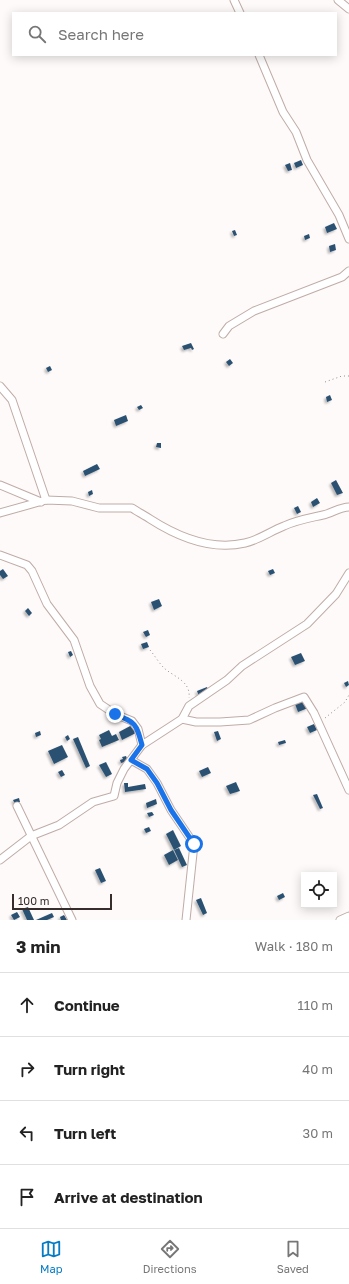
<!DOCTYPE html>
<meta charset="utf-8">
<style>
body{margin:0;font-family:"Golos Text",sans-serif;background:#f6f6f6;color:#222}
.controls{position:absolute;right:12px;bottom:12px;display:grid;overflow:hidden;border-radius:0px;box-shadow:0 2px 10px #0003}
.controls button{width:36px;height:36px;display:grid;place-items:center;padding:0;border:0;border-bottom:1px solid #e0e0e0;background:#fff;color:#222;font:20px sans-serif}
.scale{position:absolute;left:12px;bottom:10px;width:100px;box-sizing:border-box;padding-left:4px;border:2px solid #352e2c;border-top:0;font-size:11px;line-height:14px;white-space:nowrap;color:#352e2c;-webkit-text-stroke:3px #fefaf9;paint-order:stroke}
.stop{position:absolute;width:12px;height:12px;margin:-9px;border:3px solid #1a73e8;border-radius:50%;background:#fff}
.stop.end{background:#1a73e8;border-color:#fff;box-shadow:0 1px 4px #0008}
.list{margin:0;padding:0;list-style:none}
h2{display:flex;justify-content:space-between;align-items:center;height:52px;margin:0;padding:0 16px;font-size:17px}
h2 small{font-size:13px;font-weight:400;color:#767676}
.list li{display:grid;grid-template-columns:26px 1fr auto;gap:12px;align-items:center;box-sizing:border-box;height:64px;padding:0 16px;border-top:1px solid #e0e0e0}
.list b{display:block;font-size:15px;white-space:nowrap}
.list em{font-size:13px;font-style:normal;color:#767676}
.icon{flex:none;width:22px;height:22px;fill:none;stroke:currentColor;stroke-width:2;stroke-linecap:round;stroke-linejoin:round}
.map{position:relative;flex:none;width:349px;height:920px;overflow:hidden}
.search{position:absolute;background:#fff;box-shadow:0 2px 10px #0003;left:12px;right:12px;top:12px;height:44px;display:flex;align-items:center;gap:10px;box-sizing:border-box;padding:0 14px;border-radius:0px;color:#767676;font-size:15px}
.sheet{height:308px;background:#fff}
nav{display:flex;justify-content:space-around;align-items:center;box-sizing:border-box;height:56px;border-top:1px solid #e0e0e0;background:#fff;font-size:11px;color:#767676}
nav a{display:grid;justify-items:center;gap:2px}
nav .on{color:#047bc4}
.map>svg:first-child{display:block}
</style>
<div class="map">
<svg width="349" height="920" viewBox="0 0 349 920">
<defs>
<filter id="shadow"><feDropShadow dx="-2" dy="2" stdDeviation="1" flood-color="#0004"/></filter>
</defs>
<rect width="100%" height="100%" fill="#fefaf9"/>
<!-- building -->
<g fill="#2b5171" filter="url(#shadow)">
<path d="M301,160L303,165L296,168L294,163Z"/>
<path d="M290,163L292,170L288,171L285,165Z"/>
<path d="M334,223L337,229L327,233L325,227Z"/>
<path d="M235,230L237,235L234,236L232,231Z"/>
<path d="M309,234L310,238L305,240L304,236Z"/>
<path d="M335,244L336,250L330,252L329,246Z"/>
<path d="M191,343L194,349L192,350L191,348L184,350L182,346Z"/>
<path d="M230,359L233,363L229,366L226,362Z"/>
<path d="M50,366L52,370L48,372L46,368Z"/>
<path d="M330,395L332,400L327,402L326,397Z"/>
<path d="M141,405L143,408L139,410L137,407Z"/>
<path d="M126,415L128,421L116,426L114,420Z"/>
<path d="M157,443H161V448L156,447Z"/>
<path d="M97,464L100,469L85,476L83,471Z"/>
<path d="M336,480L343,493L337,495L331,483Z"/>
<path d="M92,490L93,494L89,496L88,492Z"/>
<path d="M317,498L320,503L313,507L311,502Z"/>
<path d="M298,506L301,512L297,514L294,508Z"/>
<path d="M3,569L8,576L3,579L0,575V571Z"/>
<path d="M273,569L275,573L270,575L268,571Z"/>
<path d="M159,599L162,606L154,610L151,602Z"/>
<path d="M28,608L32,613L29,616L25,611Z"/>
<path d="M148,630L150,635L146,637L143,632Z"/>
<path d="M147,642L149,647L143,649L141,644Z"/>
<path d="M71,651L73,655L70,657L68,652Z"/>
<path d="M301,653L305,661L295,665L291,657Z"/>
<path d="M348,681L349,685L346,687L344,683Z"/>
<path d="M207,687L209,692L199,696L197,691Z"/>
<path d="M304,700L308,708L298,712L295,704Z"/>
<path d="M314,724L317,730L310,733L307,727Z"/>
<path d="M132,725L136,733L122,740L119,732Z"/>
<path d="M109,730L112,736L116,734L119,740L102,747L99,740L101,739L99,735Z"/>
<path d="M40,731L41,735L36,737L35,733Z"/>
<path d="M218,731L221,739L217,741L214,732Z"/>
<path d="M68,735L70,739L67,741L65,737Z"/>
<path d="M78,737L90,766L86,768L73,739Z"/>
<path d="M285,740L286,743L279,745L278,742Z"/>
<path d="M62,745L68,757L54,764L48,751Z"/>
<path d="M126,756L128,761L121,763L120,760L123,759L122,757Z"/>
<path d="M106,762L112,774L106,777L99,765Z"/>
<path d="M208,767L211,773L202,777L199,771Z"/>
<path d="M62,770L65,775L61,777L58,772Z"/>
<path d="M236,782L240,791L230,794L226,786Z"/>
<path d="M124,783H128V787L145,784L146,789L125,792Z"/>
<path d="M317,794L323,808L320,809L313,795Z"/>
<path d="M19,798L20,802L15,804L13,800Z"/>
<path d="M156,799L157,804L147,808L146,803Z"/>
<path d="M152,812L154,815L149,817L147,813Z"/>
<path d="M149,827L151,831L146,833L144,829Z"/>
<path d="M173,830L181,846L174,850L166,834Z"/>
<path d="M179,848L187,865L182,867L174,850Z"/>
<path d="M173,850L178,860L169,865L164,855Z"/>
<path d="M100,868L106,881L101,883L95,870Z"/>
<path d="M283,893L285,897L279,900L277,896Z"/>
<path d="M201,898L207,913L203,915L196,900Z"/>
<path d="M28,907L34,920H27L22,909Z"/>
<path d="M17,912L20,917L14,920L11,915Z"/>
<path d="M52,913L54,917L47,920H36Z"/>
<path d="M64,915L67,920H61L60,917Z"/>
</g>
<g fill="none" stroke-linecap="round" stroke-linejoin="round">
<!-- minor casing -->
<g stroke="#bfaca7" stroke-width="9">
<g id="minor">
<path d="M234,0L240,13"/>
<path d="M338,0L349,9"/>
<path d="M259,55L283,112L296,132L307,160L339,215L349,239"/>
<path d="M223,334L229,326L254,311L342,277L349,271"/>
<path d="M0,386L12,400L46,500"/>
<path d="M0,485L41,502"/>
<path d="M0,513L46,500L72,501L99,508H132C138,512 144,515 150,519C178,537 211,551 245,543C259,540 271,531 284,526C297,520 310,518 323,515C332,513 340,507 349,507"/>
<path d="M0,555L27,565L32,571L47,604L74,640L90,686L100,704L115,714L132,721L138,729L142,745"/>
<path d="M182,719L196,722H220L249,720L275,708L304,697L314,713L349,790"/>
<path d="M131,760L147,769L157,783L171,810L194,844L186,920"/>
<path d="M17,806L72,920"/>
<path d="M0,860L31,836L59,825L93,802L114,796L117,783L124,769L142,745L182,719L189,706L227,680L242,666L307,624L336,594L349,573"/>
<path d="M340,920L349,916"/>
</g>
</g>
<!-- path -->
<g stroke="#938e8c" stroke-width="1" stroke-dasharray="1 3" stroke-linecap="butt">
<path d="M325,382L342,376H349"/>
<path d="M150,650C155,656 159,663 164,668C174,677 191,681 189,698"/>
<path d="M325,718L345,702L349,695"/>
</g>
<!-- minor -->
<use href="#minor" stroke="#fff" stroke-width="7"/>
</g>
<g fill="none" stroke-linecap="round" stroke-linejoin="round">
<!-- route -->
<path stroke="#1a73e8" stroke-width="5" d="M115,714C136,723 136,723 142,745L131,760L147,769L157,783L171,810L194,844"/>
</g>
</svg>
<div class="controls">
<button><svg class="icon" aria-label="locate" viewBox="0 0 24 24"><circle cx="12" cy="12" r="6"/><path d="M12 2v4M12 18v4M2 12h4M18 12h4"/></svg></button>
</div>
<div class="scale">100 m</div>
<div class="stop" style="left:194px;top:844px"></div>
<div class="stop end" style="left:115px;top:714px"></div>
<div class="search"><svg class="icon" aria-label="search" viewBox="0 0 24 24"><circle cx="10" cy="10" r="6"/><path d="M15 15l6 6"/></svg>Search here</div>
</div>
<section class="sheet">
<h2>3 min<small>Walk · 180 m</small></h2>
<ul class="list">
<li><svg class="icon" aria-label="ahead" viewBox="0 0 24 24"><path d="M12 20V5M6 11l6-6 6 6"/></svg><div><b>Continue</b></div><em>110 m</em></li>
<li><svg class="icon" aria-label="right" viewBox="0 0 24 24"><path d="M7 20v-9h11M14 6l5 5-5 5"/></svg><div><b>Turn right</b></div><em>40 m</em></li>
<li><svg class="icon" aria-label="left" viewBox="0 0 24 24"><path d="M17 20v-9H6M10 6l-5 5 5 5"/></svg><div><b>Turn left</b></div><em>30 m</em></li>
<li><svg class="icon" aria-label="arrive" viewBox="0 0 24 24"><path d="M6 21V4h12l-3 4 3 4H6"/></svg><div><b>Arrive at destination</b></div></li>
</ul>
</section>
<nav>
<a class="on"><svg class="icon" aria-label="map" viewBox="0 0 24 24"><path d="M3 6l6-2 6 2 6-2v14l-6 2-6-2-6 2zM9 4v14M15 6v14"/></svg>Map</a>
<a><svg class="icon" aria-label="directions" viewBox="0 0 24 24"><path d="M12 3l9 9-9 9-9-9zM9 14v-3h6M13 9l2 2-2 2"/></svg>Directions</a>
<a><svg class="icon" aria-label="saved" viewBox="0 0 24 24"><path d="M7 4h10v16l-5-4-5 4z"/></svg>Saved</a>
</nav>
